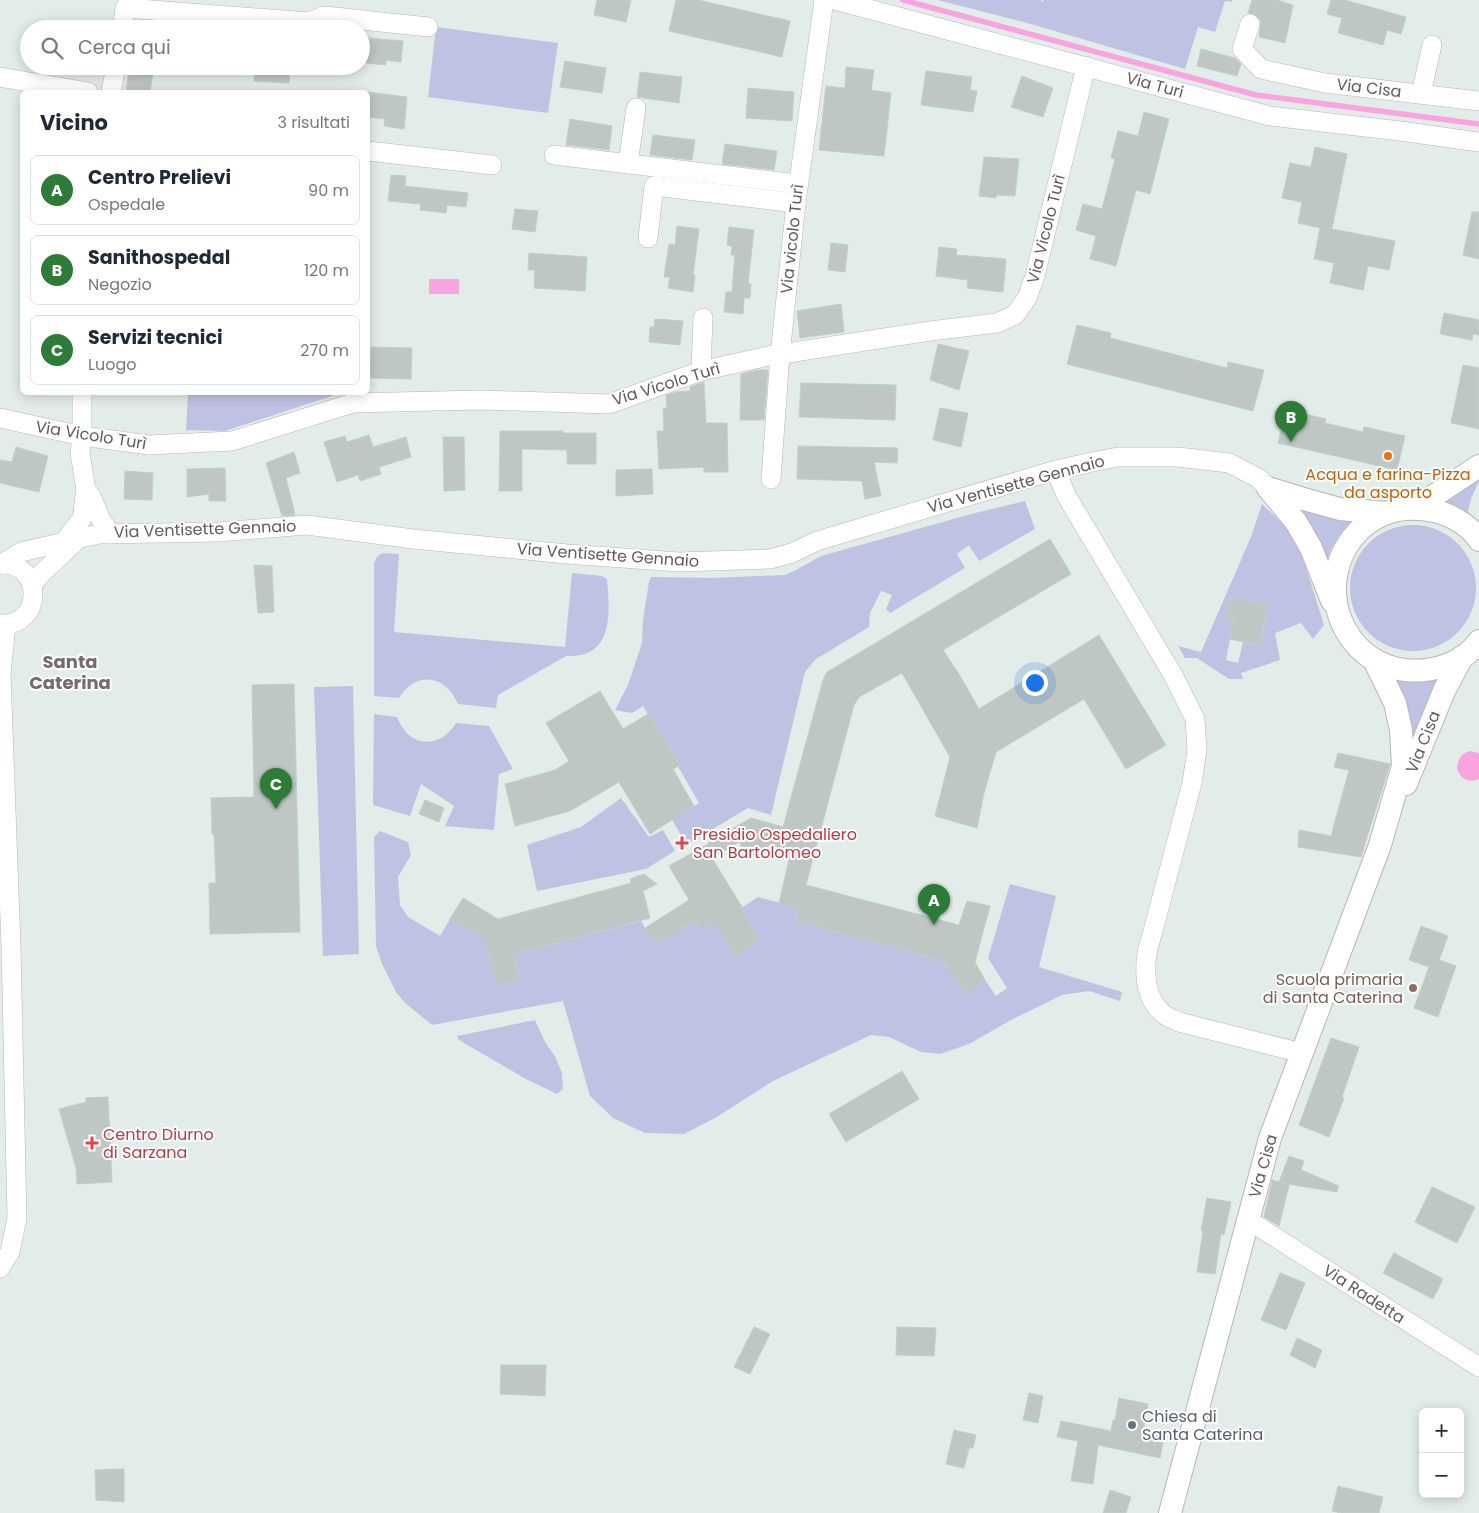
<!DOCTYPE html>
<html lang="it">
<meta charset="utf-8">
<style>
body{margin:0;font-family:Poppins,sans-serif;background:#f2f2f3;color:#1f2937}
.controls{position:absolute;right:15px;bottom:15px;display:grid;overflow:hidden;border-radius:8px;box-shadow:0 2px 12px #0003}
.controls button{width:45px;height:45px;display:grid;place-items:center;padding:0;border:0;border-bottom:1px solid #e0e1e3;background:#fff;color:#1f2937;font:25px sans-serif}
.you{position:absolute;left:1034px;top:682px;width:18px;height:18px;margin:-12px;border:4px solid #fff;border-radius:50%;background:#1a73e8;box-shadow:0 0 0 8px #1a73e833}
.badge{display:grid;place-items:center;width:32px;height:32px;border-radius:50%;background:#2c7b36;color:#fff;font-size:16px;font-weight:700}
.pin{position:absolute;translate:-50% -41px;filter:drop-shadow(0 1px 2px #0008)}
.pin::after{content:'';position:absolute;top:26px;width:18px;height:15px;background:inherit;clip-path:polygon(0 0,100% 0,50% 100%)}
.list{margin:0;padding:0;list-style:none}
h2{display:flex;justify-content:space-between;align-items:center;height:65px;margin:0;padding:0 20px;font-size:21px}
h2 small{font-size:16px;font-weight:400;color:#747a83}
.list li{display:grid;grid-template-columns:32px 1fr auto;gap:15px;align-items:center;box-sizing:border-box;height:70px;margin:0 10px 10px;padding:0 10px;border:1px solid #e0e1e3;border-radius:8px}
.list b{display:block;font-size:19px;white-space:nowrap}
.list p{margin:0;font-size:16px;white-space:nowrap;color:#747a83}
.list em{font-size:16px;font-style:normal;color:#747a83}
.icon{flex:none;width:28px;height:28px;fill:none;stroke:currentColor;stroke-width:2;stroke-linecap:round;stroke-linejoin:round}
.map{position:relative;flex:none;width:1479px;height:1513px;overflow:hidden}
.search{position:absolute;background:#fff;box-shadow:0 2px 12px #0003;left:20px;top:20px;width:350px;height:55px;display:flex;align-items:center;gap:12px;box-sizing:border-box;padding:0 18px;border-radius:28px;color:#747a83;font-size:19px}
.panel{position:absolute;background:#fff;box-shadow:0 2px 12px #0003;left:20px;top:90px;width:350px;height:305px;border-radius:8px}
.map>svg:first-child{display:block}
</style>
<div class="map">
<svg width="1479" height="1513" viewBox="0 0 1479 1513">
<rect width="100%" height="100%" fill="#e2ece8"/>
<!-- green -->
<g fill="#bfc3e3" fill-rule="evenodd">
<path d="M938,0H1041L1042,2L1044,0H1232V2L1225,1L1215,32L1198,27L1185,69L1034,25Z"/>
<path d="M436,27L558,43L548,113L428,97Z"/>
<path d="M188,393V392L333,393L332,396L225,431L186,430Z"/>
<path d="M1479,474V481L1471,499L1467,515L1441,501Z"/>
<path d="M1283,498L1355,520C1337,534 1333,544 1325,565Z"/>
<path d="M1025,501L1035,529L979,561L969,545L957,554L965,568L890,613L886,609L892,595L881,591L870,613L869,627L816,659L805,672L771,815L748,808L686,845L672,819L699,803L643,706L632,713L615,710L628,685L642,643L643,620L649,582L651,577L711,578L785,575L796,570L821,556L971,514Z"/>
<path d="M1262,504L1286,527L1302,555L1324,625L1313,639L1301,623L1275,633L1280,660L1241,673L1243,679H1229L1197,658H1185L1178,646L1201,652L1251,537ZM1231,597L1268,605L1260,645L1243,642L1238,663L1226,660L1234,619L1226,618Z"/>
<circle cx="1413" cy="588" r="63"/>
<path d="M382,553L399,554L394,632L565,647L572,573L602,576L607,579C610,613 614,659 566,656L498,695L496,708L458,704C446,675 416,670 399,698L374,696V563L377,557Z"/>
<path d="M1446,672L1410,763L1387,677Z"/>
<path d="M353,686L359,954L323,956L314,687Z"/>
<path d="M374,714L397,717C409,748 439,750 456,723L489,726L513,769L499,774L494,830L445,826L454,806L421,784L410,816L373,805Z"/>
<path d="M621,798L649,837L663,830L675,851L646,869L537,891L527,845L581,827Z"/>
<path d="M380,831L408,842L411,855L398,877L400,905L408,917L440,936L450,919L485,940L498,985L520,979L514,954L641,921L649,935L679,918L685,928L695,921L702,931L715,923L736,955L759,940L741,908L758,897L799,908L796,921L944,961L965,992L985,980L996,996L1007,988L988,958L1010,884L1056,896L1039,967L1122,992L1120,1001L1089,991L1062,995L1011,1020L969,1044L940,1054L921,1052L889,1037L871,1035L773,1081L715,1118L684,1134L645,1133L613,1118L590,1096L563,1001L432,1025L405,1003L396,992L382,964L376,946L374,837Z"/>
<path d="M535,1020L546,1044L555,1056L562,1073L563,1089L557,1094L526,1079L459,1040L457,1036Z"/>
</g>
<!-- water -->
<g fill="#faa4df">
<rect x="429" y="279" width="30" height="15"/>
<path d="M1470,751L1479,753V779C1468,784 1460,778 1457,768C1458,758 1461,754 1470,751Z"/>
</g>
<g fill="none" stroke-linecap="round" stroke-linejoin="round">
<!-- stream -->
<path stroke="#faa4df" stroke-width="5.5" d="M903,0L1256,95L1479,124"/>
</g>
<!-- building -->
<g fill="#bec7c3" stroke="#c0d0c9">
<path d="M597,0H631L626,22L594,15Z"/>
<path d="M676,0H698L790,21L782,57L669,31Z"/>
<path d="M1252,0H1277L1293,5L1285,43L1259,37L1261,21L1254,14L1248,13Z"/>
<path d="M1331,0H1345L1406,17L1401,34L1387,30L1383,45L1338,33L1342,18L1327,14Z"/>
<path d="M368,38L403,41L401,62L386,60V65L366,63L367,58H361V42H367Z"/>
<path d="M1201,49L1235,58L1241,64L1237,76L1197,66Z"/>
<path d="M565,61L606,68L602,93L560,87Z"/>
<path d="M255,66H290L289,83L254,81Z"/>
<path d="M846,67L874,70L871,90L891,93L884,156L819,150L826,86L845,88Z"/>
<path d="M129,70L153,73L150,92H126Z"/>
<path d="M926,71L972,77L970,90L977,91L973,112L921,105Z"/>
<path d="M640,72L682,77L679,103L637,97Z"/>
<path d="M1022,76L1053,88L1043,117L1011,107Z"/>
<path d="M748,88L794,92L792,121L746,118Z"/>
<path d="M368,92L407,97L404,129L384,126L385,119L368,117Z"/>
<path d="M1144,112L1169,119L1150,194L1136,190L1116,266L1090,259L1096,236L1076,230L1083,204L1102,209L1115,159L1111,158L1118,131L1138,136Z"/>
<path d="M570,119L612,126L609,150L566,145Z"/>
<path d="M653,135L695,140L692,160L650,155Z"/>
<path d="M725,144L777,151L774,170L722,164Z"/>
<path d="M1315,147L1347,154L1332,229L1395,241L1389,270L1368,266L1363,290L1330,283L1334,263L1314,259L1320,228L1298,223L1302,202L1282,198L1290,163L1311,167Z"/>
<path d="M984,157L1019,159L1015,196L996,195V198L979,196Z"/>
<path d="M391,175L406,176L405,186L468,193L466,207L447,205L446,213L420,210L421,204L388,201Z"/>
<path d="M515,209L538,211L535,232L512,229Z"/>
<path d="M1472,212H1479V259L1463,255Z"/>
<path d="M677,226L699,229L693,275H695L693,292L668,288L670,277H664L669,244L675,245Z"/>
<path d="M729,227L754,230L748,283L751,284L750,298H744L743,314L724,312L726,292H732L735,255H731L732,246L727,245Z"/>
<path d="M831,243L848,245L845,272L828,270Z"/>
<path d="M939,247L957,249L956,255L1006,259L1003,292L967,288L968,280L936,276Z"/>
<path d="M529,253L587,257L585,291L534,288L535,270H528Z"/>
<path d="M841,304L844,332L800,338L797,311Z"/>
<path d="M1444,313L1479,320V335L1473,334L1472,340L1440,334Z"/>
<path d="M655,319L683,321L680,345L649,342L650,327H654Z"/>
<path d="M1077,325L1111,333L1110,338L1227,368L1228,362L1264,370L1253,411L1067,364Z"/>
<path d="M938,344L969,351L959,390L930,380Z"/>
<path d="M371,347L412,348L411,379L370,378Z"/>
<path d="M1463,365L1479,368V429L1451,423Z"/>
<path d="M757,370H768L764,420H740L741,374Z"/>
<path d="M704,382L706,423H727L728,472H704V467L659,469L657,431H664L663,408H667L666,395L677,392L690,391V387Z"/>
<path d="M801,383L896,385L895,420L799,417Z"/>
<path d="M940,408L968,413L961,447L933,440Z"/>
<path d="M1292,411L1326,419L1325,423L1363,432L1364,427L1405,436L1397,470L1278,443L1284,419L1289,420Z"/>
<path d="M500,431H563V433H596V464H567V450L522,449V491H499Z"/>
<path d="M369,435L373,447L406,437L411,457L379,467L381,474L360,481L358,475L337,482L324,442L345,436L347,442Z"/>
<path d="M443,437H464L465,490L444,491Z"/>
<path d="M798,446L898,448L897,463L874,462L881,496L865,499L862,481L797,479Z"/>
<path d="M16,447L48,456L39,492L0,483V460L12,462Z"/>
<path d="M294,452L300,473L286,478L295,515L282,516L266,463Z"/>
<path d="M225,468L226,501H209V494L187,497V469Z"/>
<path d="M652,469L653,494L616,496V470Z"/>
<path d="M125,471L153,473L152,500L124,499Z"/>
<path d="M1050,539L1071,574L943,650L959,674L979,709L1099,635L1166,745L1126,769L1084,699L996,752L984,793L977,828L935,816L950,757L902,673L859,697L854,705L806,885L959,925L967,901L990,906L975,962L985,980L965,993L944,961L796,921L799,908L779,903L791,851L770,845L749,858L739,842L712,858L742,907L741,908L759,940L735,956L715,923L702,931L695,921L685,928L684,926L660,944L649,935L645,928L689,900L669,866L708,844L715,832L721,835L751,818L783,827L823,680L827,672Z"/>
<path d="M254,565L272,566L274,612L258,613Z"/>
<path d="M1231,597L1268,605L1260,645L1230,639L1234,619L1226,618Z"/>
<path d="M294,684L300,932L210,934L209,883H216L214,834H212L211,798L254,797L252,685Z"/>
<path d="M600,691L623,729L648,714L680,765L673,769L694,806L650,834L619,782L570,811L515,826L505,784L555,770L569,761L546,723Z"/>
<path d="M1338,753L1390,764L1361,857L1298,847L1299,830L1331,836L1349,770L1334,767Z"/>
<path d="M425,800L444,808L439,822L419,814Z"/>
<path d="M644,874L657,884L643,891L650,918L514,954L520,979L497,985L485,940L450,919L463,898L498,919L631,883L630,879Z"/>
<path d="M1421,926L1448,936L1439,960L1456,966L1438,1017L1414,1008L1429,967L1409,960Z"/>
<path d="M1331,1038L1359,1047L1342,1097L1344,1098L1329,1137L1299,1125Z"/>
<path d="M902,1071L919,1099L846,1142L829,1114Z"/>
<path d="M108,1097L112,1182L77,1184L76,1168L59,1109L86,1102V1098Z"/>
<path d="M1289,1156L1304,1161L1301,1170L1339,1186L1337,1192L1282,1183L1289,1185L1279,1226L1264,1217L1272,1180L1279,1182Z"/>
<path d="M1432,1187L1475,1207L1457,1243L1415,1222Z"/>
<path d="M1207,1198L1231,1202L1224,1235L1221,1234L1215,1274L1197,1272L1203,1231H1201Z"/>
<path d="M1394,1253L1443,1279L1433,1299L1383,1273Z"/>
<path d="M1280,1273L1305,1283L1286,1330L1261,1320Z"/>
<path d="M754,1327L770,1334L750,1374L734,1367Z"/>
<path d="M897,1327L936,1328L934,1356L896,1355Z"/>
<path d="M1297,1338L1322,1350L1315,1368L1290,1355Z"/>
<path d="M501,1365H546L545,1396L500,1394Z"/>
<path d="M1029,1393L1043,1396L1038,1423L1023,1420Z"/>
<path d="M1119,1398L1148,1404L1143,1433L1164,1437L1160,1458L1098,1445L1093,1484L1071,1481L1078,1441L1057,1437L1061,1421L1111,1431L1113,1420H1115Z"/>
<path d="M954,1430L976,1435L973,1448H969L964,1468L946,1464Z"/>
<path d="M124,1469V1502L96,1500L95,1470Z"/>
<path d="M1338,1486L1383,1497L1379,1513H1341L1332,1511Z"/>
<path d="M1110,1490L1131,1497L1126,1513H1103Z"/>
</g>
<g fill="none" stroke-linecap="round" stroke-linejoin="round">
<!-- minor casing -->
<g stroke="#bbb4b8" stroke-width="20">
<g id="minor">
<path d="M835,0L1270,116L1400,131L1479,142"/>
<path d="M1250,24L1242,49L1261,69L1325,83L1479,101"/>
<path d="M122,29L125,8L309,22L325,16L428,27"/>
<path d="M0,77L88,92"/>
<path d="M111,92L116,66"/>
<path d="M1421,94L1432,45"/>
<path d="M368,151L492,165"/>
<path d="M554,155L798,184"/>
<path d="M628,164L636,108"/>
<path d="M648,238L654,186L796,203"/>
<path d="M701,371L703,318"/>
<path d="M0,418L82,436L149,445L232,441L353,403L480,400L609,404L701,371L768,356L930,331L997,323L1015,315L1027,298L1035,276L1086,66"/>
<path d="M1056,470L1066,495L1173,675L1195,719L1197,750L1192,783L1152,935C1143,959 1141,998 1165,1015C1169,1018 1175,1020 1179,1022L1302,1053"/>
<path d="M771,479L780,355L796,203L824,0"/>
<path d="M86,490L92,498L101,520L111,534"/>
<path d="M63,543L83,517L84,503L86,490L80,453L82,436V392"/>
<path d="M0,564C45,562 43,628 0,624"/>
<path d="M2,564L21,552L99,534L219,532L307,525L413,539L567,554L679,562L770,559L792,553L817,541L1056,470L1092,462L1118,457H1178L1229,463L1258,478L1268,488"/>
<path d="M32,585L40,575L77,540"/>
<path d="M1248,1220L1479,1367"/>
<path d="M0,1268L10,1252L17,1218L11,947L1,674L6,625"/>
</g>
</g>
<!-- tertiary casing -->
<g stroke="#bbb4b8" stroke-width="24">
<g id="tertiary">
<path d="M1268,488L1296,522L1311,548L1332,601"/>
<path d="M1268,488L1307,500L1340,509L1387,513"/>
<path d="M1409,507L1432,497L1479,466"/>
<path d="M1479,540C1469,524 1447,512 1428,510C1415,508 1400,508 1387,513C1327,535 1317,616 1367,655C1378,663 1391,669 1405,670C1432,673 1463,664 1479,641"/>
<path d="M1406,784L1444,691L1462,657"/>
<path d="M1170,1513L1270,1138L1380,845L1403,766L1401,730L1395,703L1374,660"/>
</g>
</g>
<!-- minor -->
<use href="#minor" stroke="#fff" stroke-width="19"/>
<!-- tertiary -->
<use href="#tertiary" stroke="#fff" stroke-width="22"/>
</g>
<!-- markers -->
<circle fill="#e8710a" stroke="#fff" stroke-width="2" cx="1388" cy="456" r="5"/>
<g fill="#e0444e" stroke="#fff" stroke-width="2">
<path d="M679.5 835.5h5v5h5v5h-5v5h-5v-5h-5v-5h5z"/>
<path d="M89.5 1135.5h5v5h5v5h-5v5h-5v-5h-5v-5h5z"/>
</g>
<circle fill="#8d6e63" stroke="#fff" stroke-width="2" cx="1413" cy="988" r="5"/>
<circle fill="#6b7280" stroke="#fff" stroke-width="2" cx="1132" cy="1425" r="5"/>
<g text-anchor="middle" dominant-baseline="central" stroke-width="4" stroke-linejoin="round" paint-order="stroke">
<!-- street labels -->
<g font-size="16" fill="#625a5e" stroke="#fff">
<text transform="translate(1155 85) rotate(15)">Via Turi</text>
<text transform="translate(1369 88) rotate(7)">Via Cisa</text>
<text transform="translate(1046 229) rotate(-76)">Via Vicolo Turì</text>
<text transform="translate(792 239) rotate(-84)">Via vicolo Turì</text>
<text transform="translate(666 384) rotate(-17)">Via Vicolo Turì</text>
<text transform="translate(91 435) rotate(9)">Via Vicolo Turì</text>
<text transform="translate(1016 484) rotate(-15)">Via Ventisette Gennaio</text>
<text transform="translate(205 529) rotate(-2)">Via Ventisette Gennaio</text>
<text transform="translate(608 555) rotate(4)">Via Ventisette Gennaio</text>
<text transform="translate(1423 742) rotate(-68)">Via Cisa</text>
<text transform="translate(1263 1166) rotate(-74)">Via Cisa</text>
<text transform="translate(1364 1294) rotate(33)">Via Radetta</text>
</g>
<!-- food labels -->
<g font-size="16" fill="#c56008" stroke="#fff">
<text x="1388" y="474">Acqua e farina-Pizza<tspan x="1388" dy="18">da asporto</tspan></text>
</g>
<!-- health labels -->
<g font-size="16" fill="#be3a42" stroke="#fff" text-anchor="start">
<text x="693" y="834">Presidio Ospedaliero<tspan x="693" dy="18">San Bartolomeo</tspan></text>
<text x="103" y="1134">Centro Diurno<tspan x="103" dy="18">di Sarzana</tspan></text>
</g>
<!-- education labels -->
<g font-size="16" fill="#785e54" stroke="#fff" text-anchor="end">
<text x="1403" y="979">Scuola primaria<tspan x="1403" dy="18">di Santa Caterina</tspan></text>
</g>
<!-- worship labels -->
<g font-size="16" fill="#5b616d" stroke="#fff" text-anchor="start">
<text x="1142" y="1416">Chiesa di<tspan x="1142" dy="18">Santa Caterina</tspan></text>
</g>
<!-- neighbourhood labels -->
<g font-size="18" font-weight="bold" fill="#746b70" stroke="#fff">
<text x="70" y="661">Santa<tspan x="70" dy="21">Caterina</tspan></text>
</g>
</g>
</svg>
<div class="controls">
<button>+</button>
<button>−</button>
</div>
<div class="you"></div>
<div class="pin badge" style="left:934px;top:925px">A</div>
<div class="pin badge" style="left:1291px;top:442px">B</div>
<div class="pin badge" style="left:276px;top:809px">C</div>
<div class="search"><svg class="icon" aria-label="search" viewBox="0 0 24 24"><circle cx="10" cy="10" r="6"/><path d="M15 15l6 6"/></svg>Cerca qui</div>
<section class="panel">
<h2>Vicino<small>3 risultati</small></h2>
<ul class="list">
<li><span class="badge">A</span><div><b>Centro Prelievi</b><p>Ospedale</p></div><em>90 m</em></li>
<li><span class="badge">B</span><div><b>Sanithospedal</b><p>Negozio</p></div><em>120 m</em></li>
<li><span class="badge">C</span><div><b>Servizi tecnici</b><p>Luogo</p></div><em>270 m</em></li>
</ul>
</section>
</div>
